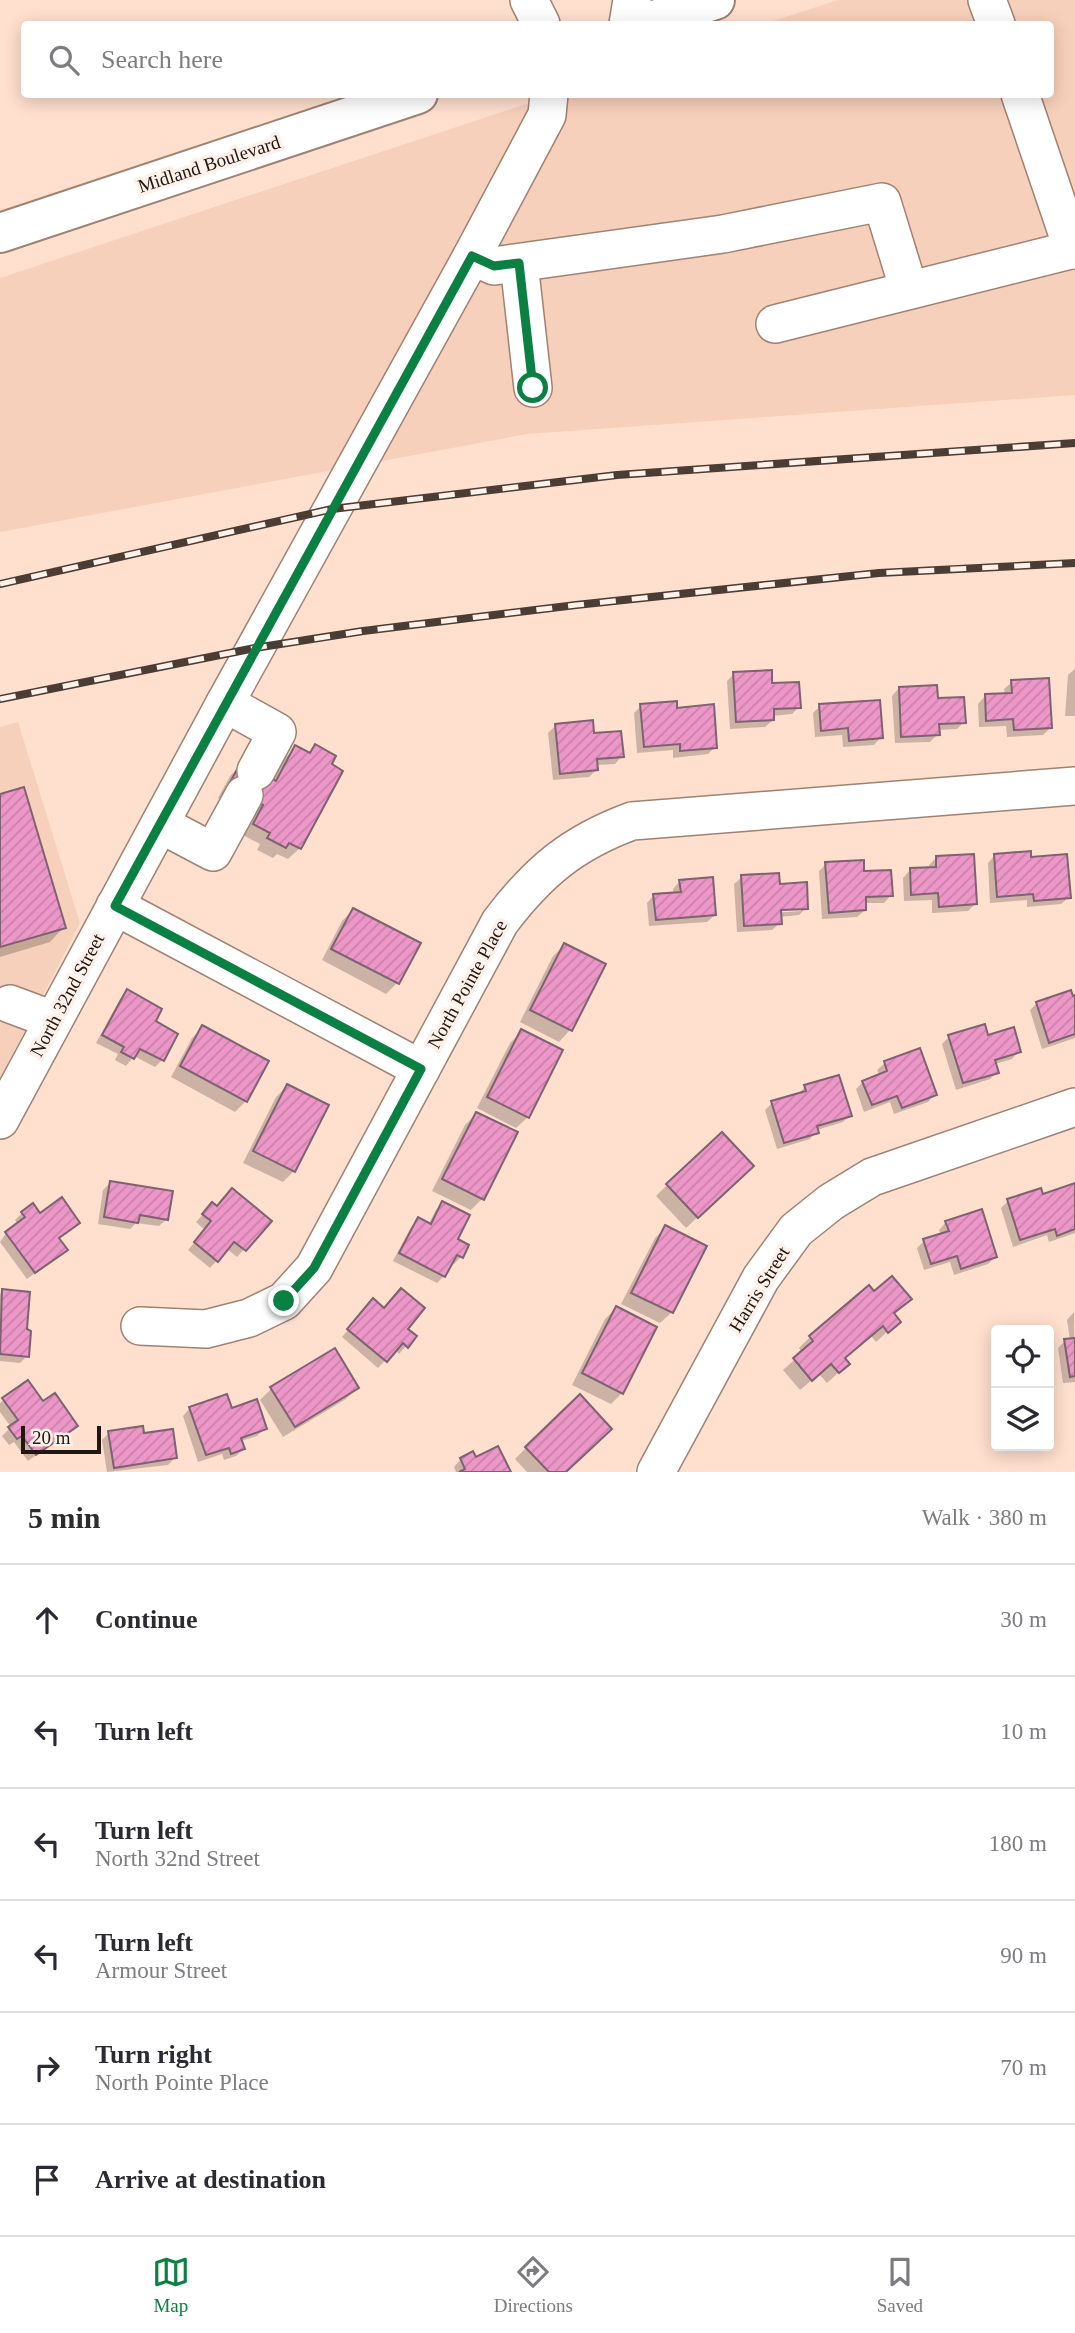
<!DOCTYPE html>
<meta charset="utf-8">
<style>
body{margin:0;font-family:"Times New Roman",serif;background:#f7f7f7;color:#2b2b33}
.controls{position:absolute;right:21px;bottom:21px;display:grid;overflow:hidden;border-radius:7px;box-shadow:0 4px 18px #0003}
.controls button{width:63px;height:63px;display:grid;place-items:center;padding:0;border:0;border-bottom:2px solid #e1e1e2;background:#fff;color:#2b2b33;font:35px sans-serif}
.scale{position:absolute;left:21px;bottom:18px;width:80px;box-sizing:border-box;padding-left:7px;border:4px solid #211610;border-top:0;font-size:19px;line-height:24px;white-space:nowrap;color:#211610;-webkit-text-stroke:5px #fef1ea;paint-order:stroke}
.stop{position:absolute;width:21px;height:21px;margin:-16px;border:5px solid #0b8043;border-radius:50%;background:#fff}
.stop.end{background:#0b8043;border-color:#fff;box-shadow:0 2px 7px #0008}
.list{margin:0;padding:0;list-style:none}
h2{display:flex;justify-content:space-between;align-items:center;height:91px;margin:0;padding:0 28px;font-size:30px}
h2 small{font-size:23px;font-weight:400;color:#7c7c81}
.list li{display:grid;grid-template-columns:46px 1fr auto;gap:21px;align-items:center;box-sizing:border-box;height:112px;padding:0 28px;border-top:2px solid #e1e1e2}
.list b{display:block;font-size:26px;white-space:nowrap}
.list p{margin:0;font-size:23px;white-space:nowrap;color:#7c7c81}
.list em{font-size:23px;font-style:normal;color:#7c7c81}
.icon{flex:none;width:38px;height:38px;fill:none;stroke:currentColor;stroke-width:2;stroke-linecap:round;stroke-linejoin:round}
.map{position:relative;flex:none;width:1075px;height:1472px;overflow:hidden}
.search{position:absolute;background:#fff;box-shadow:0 4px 18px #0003;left:21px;right:21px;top:21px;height:77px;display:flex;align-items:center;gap:18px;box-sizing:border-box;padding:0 24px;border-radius:7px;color:#7c7c81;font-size:26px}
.sheet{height:763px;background:#fff}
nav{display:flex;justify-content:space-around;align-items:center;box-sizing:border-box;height:98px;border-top:2px solid #e1e1e2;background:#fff;font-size:19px;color:#7c7c81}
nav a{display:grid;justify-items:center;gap:4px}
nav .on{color:#0b8043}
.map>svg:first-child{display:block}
</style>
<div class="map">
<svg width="1075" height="1472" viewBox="0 0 1075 1472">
<defs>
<pattern id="building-hatch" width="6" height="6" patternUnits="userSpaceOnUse" patternTransform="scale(1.75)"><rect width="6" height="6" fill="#ec97c7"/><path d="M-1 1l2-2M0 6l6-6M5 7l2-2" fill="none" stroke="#ca81aa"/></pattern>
</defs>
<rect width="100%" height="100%" fill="#ffdfce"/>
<!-- built -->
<g fill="#f7d0bb">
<path d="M838,0H1075V395L527,434L0,532V278L553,95L1050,94V24H764Z"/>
<path d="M18,722L80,923L0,1079V727Z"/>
</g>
<!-- shadow -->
<g fill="#0003" fill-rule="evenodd">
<path d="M1075,669V716H1065L1068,675Z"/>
<path d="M734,674L770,685L799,707L792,714L772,716L773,720L765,727L730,729L727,681Z"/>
<path d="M1012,682L1050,728L1043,735L1007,737L1006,726L979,727L978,704L985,696L1005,695L1004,689Z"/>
<path d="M899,688L936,700L964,722L957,729L938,730V734L930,742L895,743L892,696Z"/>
<path d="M641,706L676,710L715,747L708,754L673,758V750L637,753L634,713Z"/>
<path d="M820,706L881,737L874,745L843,747L842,735L815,737L813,713Z"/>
<path d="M556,725L592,735L622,756L615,764L596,765V770L589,777L553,780L548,733Z"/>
<path d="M315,746L300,848L288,859L277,854L273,858L257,850L260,844L243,835L253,816L218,798L230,776L241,765L272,781L285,758L296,747L308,754Z"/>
<path d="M0,795L64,927L50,942L0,957Z"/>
<path d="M995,855L1029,859L1069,897L1061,904L1027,907V900L990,903L988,863Z"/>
<path d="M936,858L975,904L968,911L932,913V900L904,901L903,878L910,870L929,869V865Z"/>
<path d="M826,864L863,873L891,895L884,903H864L865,910L857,917L822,919L819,871Z"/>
<path d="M742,877L778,886L806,908L799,915L780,917V923L772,930L737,932L734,884ZM801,907V911L772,913V909Z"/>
<path d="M680,881L715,915L707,922L649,926L647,903L654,895L673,894V889Z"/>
<path d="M353,910L397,983L386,994L322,960L342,921Z"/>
<path d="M565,945L603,965L570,1030L559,1042L520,1022L553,956Z"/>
<path d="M127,992L153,1022L176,1035L162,1060L155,1067L134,1056L126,1066L115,1060L118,1054L96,1043L120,999Z"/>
<path d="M1075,997V1038L1042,1049L1030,1010L1037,1003Z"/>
<path d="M203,1027L246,1101L235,1112L171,1077L192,1038Z"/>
<path d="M522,1031L528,1117L516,1128L477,1108L510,1043Z"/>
<path d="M949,1037H987L1019,1051L1012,1059L995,1064L997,1072L990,1079L956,1090L942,1044Z"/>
<path d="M885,1063L935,1094L928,1102L894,1114L890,1102L864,1112L856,1089L863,1082L880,1076L877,1070Z"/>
<path d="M287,1086L294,1171L283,1182L243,1163L276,1097Z"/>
<path d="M805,1087L850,1115L843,1122L817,1130L810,1139L777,1149L765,1110L772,1103L798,1094Z"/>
<path d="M476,1114L482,1199L471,1210L432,1191L465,1125Z"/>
<path d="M740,1177L686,1228L656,1196L667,1185Z"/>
<path d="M110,1183L167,1219L159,1226L136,1223L130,1229L98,1224L103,1190Z"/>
<path d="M1075,1185V1233L1049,1242L1047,1235L1013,1247L1001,1208L1008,1201L1042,1196Z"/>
<path d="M443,1203L461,1257L454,1264L451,1262L444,1276L437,1283L393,1261L411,1227L418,1219L428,1225L436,1210Z"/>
<path d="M205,1212L269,1221L237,1257L227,1249L210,1268L188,1250L205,1230L196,1222Z"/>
<path d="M22,1213L78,1223L58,1239L66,1250L27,1279L0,1242L6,1233L18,1225L15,1220Z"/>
<path d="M946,1222L995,1257L988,1264L954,1275L950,1262L924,1270L917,1248L924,1241L941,1235L939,1230Z"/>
<path d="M666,1227L705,1247L672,1312L660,1323L621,1304L655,1238Z"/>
<path d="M868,1288L898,1322L876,1342L871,1336L844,1359L848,1364L827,1383L819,1374L800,1390L783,1370L802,1353L799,1348L810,1337Z"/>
<path d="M3,1291L25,1330L27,1356L20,1363L0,1361V1294Z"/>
<path d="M366,1308L406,1329V1346L399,1354L395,1350L378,1368L342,1337Z"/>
<path d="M616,1308L622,1393L611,1404L572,1385L605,1319Z"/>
<path d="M1074,1312L1075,1382L1063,1383L1058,1348L1065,1341L1070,1340L1067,1320Z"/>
<path d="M357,1388L346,1399L283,1437L260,1400L271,1389Z"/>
<path d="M4,1400L43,1404L76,1426L28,1461L14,1442L9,1445L2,1436L11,1427L0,1412V1403Z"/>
<path d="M190,1408L231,1410L265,1428L257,1436L241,1441L243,1449L236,1456L224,1460L222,1454L198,1462L183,1416Z"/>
<path d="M109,1433L143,1435L176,1457L168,1465L107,1472L102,1440Z"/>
<path d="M526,1448L564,1472H527L515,1459Z"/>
<path d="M461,1459L475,1460L509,1472H456L454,1467Z"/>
</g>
<!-- building -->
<g fill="url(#building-hatch)" stroke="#7e6271" stroke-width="2">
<path d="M772,670V683L799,682L801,708L774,709V720L736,722L733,672Z"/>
<path d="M1049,678L1052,728L1014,730L1013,719L986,721L985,694L1012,693L1011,680Z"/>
<path d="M937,685L938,698L964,697L966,723L939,724L940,735L901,737L899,687Z"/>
<path d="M880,700L883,738L849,741L848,728L821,731L819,704Z"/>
<path d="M677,701V708L714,704L717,748L680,751V744L644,747L640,704Z"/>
<path d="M593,720L594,733L621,731L624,757L597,759L598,770L560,774L555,724Z"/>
<path d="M315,744L336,756L332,764L343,771L301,849L289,843L286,848L267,838L270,833L253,824L263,805L228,786L241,762L276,781L295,745L310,753Z"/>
<path d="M24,787L66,928L0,947V794Z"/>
<path d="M1031,851V857L1067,854L1071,898L1034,901L1033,894L997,897L994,854Z"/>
<path d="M974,854L977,904L939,907L938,893L911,895L910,868L936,867V856Z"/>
<path d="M864,860V871L891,870L893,896L866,897V910L829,913L825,862Z"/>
<path d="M779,873L780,884L807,882L808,909L781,910L782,924L744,926L741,875Z"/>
<path d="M713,877L716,915L656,920L653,894L681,892L679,880Z"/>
<path d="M353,908L421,943L399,984L331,949Z"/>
<path d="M564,943L606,964L572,1031L530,1010Z"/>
<path d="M127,989L162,1009L156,1021L178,1034L164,1061L140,1049L134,1059L121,1052L124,1047L102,1035Z"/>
<path d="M1071,990L1073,996L1075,995V1034L1049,1043L1036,1002Z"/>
<path d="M985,1024L988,1035L1014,1027L1021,1052L995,1060L999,1073L963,1083L948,1035Z"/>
<path d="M202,1025L269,1061L247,1102L180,1066Z"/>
<path d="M521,1029L563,1050L529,1118L487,1097Z"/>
<path d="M920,1048L937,1095L902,1108L897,1096L872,1105L862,1081L887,1071L884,1061Z"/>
<path d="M839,1075L852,1116L817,1126L819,1133L784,1143L771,1101L806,1091L804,1085Z"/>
<path d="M287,1084L329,1105L295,1172L253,1151Z"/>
<path d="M476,1112L518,1132L484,1200L442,1179Z"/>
<path d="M722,1132L754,1166L698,1218L666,1184Z"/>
<path d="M110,1181L173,1191L168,1220L140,1215L138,1223L104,1217Z"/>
<path d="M1075,1183V1229L1057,1236L1055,1229L1020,1240L1007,1199L1041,1188L1043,1194Z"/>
<path d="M232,1188L272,1221L246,1251L234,1242L218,1262L194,1242L211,1221L202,1214L212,1202L217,1206Z"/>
<path d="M62,1197L80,1223L59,1238L68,1250L35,1273L5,1232L25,1217L21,1212L33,1203L40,1213Z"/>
<path d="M442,1201L470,1215L458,1239L469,1245L463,1258L457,1255L445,1277L399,1253L418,1217L431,1224Z"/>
<path d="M982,1209L997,1257L961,1269L957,1256L931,1264L923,1239L949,1231L945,1221Z"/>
<path d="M665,1225L707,1246L673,1313L631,1293Z"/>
<path d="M892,1276L912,1299L894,1313L901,1322L888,1333L883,1326L845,1358L850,1364L839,1373L831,1364L812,1381L793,1358L813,1341L809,1336L869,1285L874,1291Z"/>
<path d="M401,1288L425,1308L408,1329L417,1336L408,1348L403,1343L387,1362L347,1329L373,1298L384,1308Z"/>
<path d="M2,1289L30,1292L27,1329L31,1331L29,1357L0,1354Z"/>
<path d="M616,1306L657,1327L623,1394L582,1373Z"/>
<path d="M1075,1338V1376L1070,1377L1064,1339Z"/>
<path d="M335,1348L359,1388L295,1427L270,1387Z"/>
<path d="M28,1380L43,1401L55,1393L78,1426L36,1455L22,1436L17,1439L8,1427L18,1420L2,1398Z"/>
<path d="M227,1394L232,1408L257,1399L267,1429L241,1438L245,1449L231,1454L229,1448L206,1455L189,1407Z"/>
<path d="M580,1394L612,1429L566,1472H549L525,1447Z"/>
<path d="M143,1426L144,1433L173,1429L177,1458L114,1468L108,1431Z"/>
<path d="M498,1446L511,1472H459L465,1469L460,1458L473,1451L476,1457Z"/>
</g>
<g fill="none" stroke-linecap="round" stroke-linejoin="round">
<!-- minor casing -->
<g stroke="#9f8273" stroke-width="40">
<g id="minor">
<path d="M529,0L541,24"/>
<path d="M987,0L996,24"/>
<path d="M628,24L632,0"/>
<path d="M1020,94L1073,250"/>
<path d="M472,256L494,266L723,234L882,202L909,290"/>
<path d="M519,263L533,388"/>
<path d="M775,324L1075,249"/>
<path d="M225,703L277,732L256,771"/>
<path d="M160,824L213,852L244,795"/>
<path d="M115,906L421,1069"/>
<path d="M10,1004L53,1020"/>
<path d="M0,1120L225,703L472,256L547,115L549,94"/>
<path d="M140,1326L206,1329L249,1318L284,1301L314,1268L500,922C538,872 572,843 632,821L1075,786"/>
<path d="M656,1472L761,1278L796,1230L831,1202L872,1177L1075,1107"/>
</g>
</g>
<!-- major casing -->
<g stroke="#9f8273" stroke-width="42">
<g id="major">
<path d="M642,24L715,0"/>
<path d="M0,233L418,94"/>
</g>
</g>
<!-- minor -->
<use href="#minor" stroke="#fff" stroke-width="37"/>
<!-- major -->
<use href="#major" stroke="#fff" stroke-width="38"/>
<!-- rail casing -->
<g stroke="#4b3c34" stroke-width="8">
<g id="rail">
<path d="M0,584L332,509L617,475L1075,443"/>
<path d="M0,699L255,648L363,631L576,605L879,573L1075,563"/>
</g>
</g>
<!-- rail -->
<use href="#rail" stroke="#fef1ea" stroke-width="5" stroke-dasharray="16" stroke-linecap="butt"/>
</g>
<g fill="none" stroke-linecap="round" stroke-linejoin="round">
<!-- route -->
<path stroke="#0b8043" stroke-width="9" d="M284,1301L314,1268L421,1069L115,906L472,256L494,266L519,263L533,388"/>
</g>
<g text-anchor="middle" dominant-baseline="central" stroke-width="7" stroke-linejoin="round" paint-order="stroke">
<!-- street labels -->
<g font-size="19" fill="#211610" stroke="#fef1ea">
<text transform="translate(209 164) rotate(-18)">Midland Boulevard</text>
<text transform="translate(467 984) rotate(-61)">North Pointe Place</text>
<text transform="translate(67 995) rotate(-62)">North 32nd Street</text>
<text transform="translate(759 1289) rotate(-58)">Harris Street</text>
</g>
</g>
</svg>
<div class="controls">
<button><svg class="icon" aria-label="locate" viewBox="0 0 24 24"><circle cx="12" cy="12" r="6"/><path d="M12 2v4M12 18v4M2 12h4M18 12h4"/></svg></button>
<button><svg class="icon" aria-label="layers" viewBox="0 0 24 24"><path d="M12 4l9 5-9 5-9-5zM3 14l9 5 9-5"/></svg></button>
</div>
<div class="scale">20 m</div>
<div class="stop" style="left:533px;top:388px"></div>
<div class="stop end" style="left:284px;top:1301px"></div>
<div class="search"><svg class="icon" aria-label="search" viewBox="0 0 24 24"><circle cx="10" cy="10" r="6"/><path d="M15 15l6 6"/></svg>Search here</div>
</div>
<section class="sheet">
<h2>5 min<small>Walk · 380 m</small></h2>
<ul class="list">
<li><svg class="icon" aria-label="ahead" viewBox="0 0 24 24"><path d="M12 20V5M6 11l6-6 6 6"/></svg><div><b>Continue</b></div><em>30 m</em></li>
<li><svg class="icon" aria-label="left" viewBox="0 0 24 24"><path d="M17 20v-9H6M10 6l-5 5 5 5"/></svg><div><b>Turn left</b></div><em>10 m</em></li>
<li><svg class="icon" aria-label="left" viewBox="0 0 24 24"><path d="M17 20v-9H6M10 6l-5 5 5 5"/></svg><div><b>Turn left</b><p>North 32nd Street</p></div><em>180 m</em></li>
<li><svg class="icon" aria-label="left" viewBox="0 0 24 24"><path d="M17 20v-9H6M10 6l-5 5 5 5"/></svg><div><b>Turn left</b><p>Armour Street</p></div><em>90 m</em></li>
<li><svg class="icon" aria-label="right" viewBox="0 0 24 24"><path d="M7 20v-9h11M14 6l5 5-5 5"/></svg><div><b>Turn right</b><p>North Pointe Place</p></div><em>70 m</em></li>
<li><svg class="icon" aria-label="arrive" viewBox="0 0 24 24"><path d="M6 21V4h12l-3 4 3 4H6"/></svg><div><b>Arrive at destination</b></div></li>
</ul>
</section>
<nav>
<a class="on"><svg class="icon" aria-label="map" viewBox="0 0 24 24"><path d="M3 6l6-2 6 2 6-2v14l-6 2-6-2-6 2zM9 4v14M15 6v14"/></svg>Map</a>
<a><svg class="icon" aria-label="directions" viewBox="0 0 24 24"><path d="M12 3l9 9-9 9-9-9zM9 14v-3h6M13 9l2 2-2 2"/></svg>Directions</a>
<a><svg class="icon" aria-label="saved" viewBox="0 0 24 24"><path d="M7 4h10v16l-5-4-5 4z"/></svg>Saved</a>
</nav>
